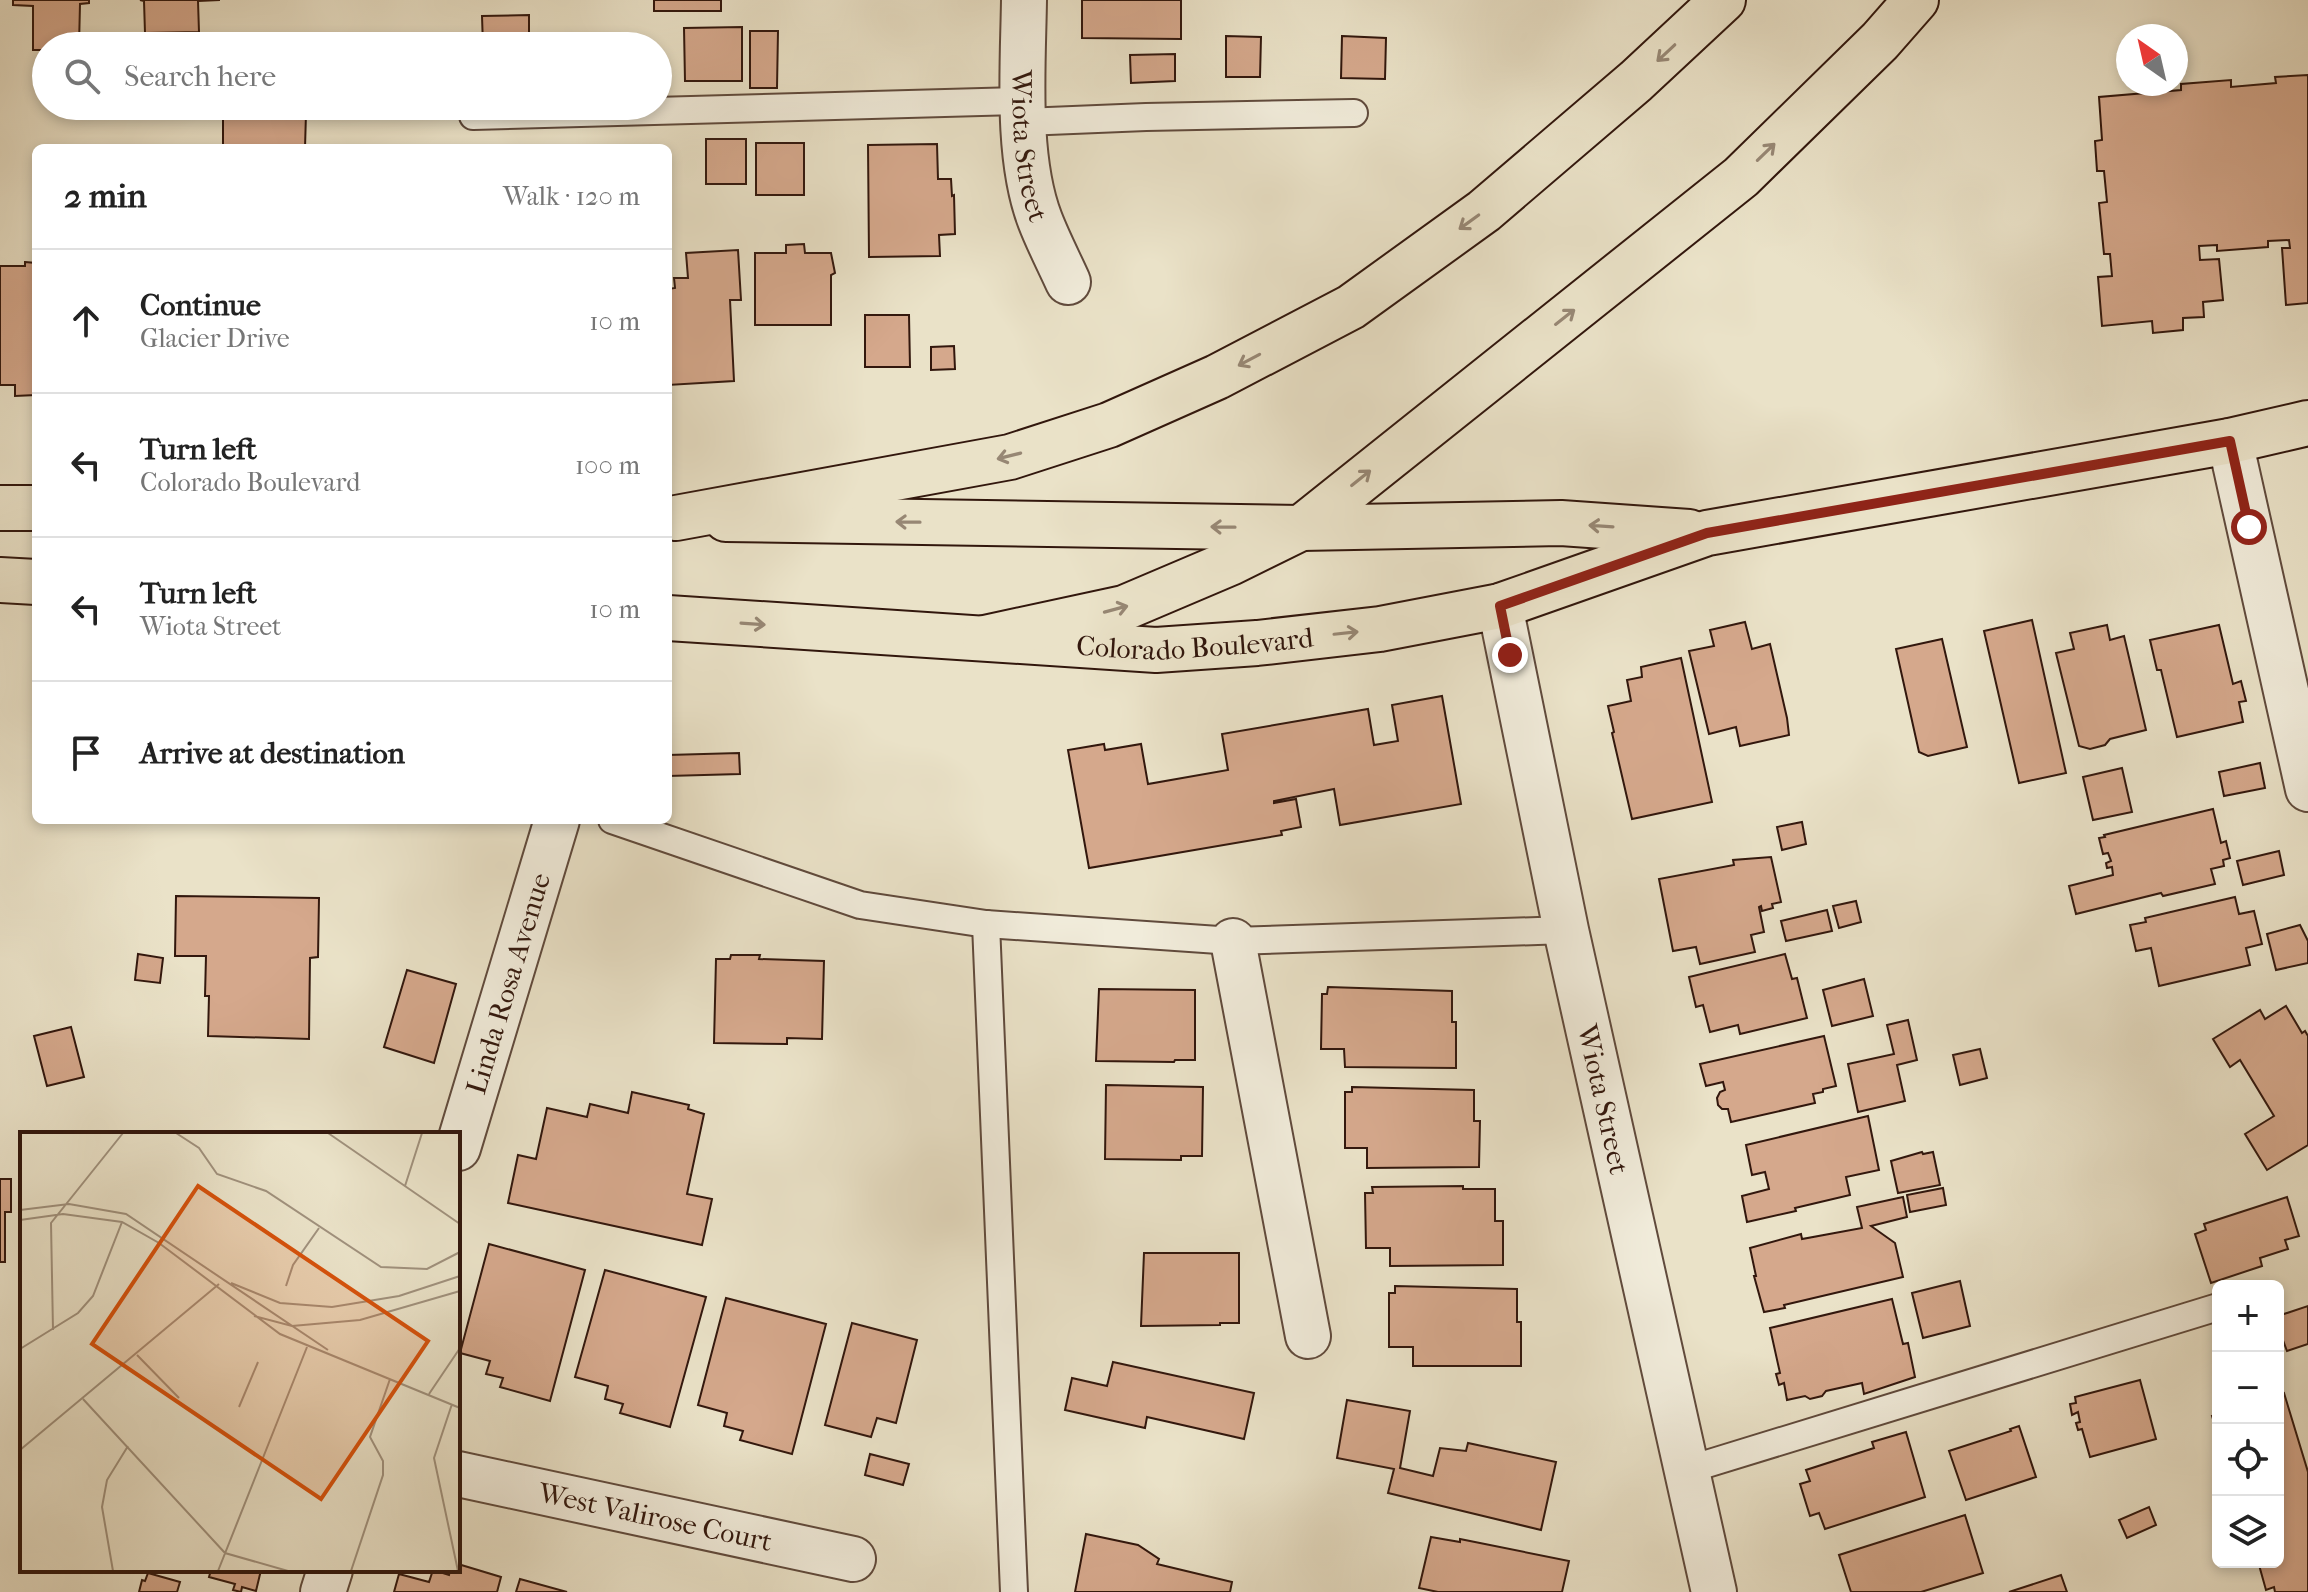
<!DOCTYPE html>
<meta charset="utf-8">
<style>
body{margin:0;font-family:"IM FELL French Canon",serif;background:#f6f6f6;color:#222}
.controls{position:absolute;right:24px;bottom:24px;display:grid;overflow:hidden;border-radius:12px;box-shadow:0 4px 12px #0003}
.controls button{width:72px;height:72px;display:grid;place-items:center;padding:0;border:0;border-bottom:2px solid #e0e0e0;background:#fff;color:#222;font:40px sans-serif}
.compass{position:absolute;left:2116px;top:24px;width:72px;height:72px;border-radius:50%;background:#fff;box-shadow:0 4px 12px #0003;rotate:326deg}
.stop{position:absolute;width:24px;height:24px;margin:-18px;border:6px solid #8f2418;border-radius:50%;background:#fff}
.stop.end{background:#8f2418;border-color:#fff;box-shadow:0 2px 8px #0008}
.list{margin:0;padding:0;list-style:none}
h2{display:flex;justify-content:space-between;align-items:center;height:104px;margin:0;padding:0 32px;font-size:34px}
h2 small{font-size:26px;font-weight:400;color:#767676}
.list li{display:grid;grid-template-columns:52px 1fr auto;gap:24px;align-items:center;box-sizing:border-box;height:144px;padding:0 32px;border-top:2px solid #e0e0e0}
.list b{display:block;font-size:30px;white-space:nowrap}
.list p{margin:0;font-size:26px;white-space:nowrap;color:#767676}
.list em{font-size:26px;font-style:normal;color:#767676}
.icon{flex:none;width:44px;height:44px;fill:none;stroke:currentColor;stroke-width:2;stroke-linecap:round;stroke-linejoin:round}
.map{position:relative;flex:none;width:2308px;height:1592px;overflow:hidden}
.search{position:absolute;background:#fff;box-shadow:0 4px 12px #0003;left:32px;top:32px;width:640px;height:88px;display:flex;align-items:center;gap:20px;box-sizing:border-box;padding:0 28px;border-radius:44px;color:#767676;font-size:30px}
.panel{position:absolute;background:#fff;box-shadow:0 4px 12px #0003;left:32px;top:144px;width:640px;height:680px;border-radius:12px}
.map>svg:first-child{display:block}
</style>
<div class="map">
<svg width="2308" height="1592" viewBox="0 0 2308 1592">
<rect width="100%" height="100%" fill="#eae2c8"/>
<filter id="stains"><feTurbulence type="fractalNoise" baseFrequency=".0025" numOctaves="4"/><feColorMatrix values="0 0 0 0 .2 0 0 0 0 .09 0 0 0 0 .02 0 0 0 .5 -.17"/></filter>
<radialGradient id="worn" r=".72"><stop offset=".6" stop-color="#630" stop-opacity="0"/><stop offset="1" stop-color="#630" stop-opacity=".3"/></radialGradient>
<!-- building -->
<g fill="#d5a88c" stroke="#32170d" stroke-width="2">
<path d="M13,0H89V3L80,4L79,46H46V50H33V6L13,5Z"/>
<path d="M140,0H220L198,1L199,32L145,33L144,1Z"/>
<rect x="654" y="0" width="67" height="11"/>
<path d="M1082,0H1181V39L1082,38Z"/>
<path d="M529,15V46H483L482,16Z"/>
<path d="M742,27V81H685L684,28Z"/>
<path d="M750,31H778L777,88H750Z"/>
<path d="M1226,36L1261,37L1260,77H1226Z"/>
<path d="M1342,36L1386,38L1385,79L1341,78Z"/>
<path d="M1175,54V81L1131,83L1130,55Z"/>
<path d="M2308,75V303L2286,305L2282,248H2290L2289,240L2268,241V247L2217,251V245L2199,246L2200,260L2219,259L2223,300L2203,302L2204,317L2183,318V330L2153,333L2152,321L2102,326L2098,277L2112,276L2110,254H2104L2099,203L2107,202L2104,171H2097L2095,141L2102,140L2099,97L2181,90V84L2231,80V87L2276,83L2275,77Z"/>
<path d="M223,113H306L305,148H223Z"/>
<rect x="706" y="139" width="40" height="45"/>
<rect x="756" y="143" width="48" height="52"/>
<path d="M937,144L938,179H951L952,196L954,195L955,234L939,235L940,256L869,257L868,145Z"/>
<path d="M804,244L805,253H831L835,273L831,275V325H755V253H786V245Z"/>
<path d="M738,250L741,300H730L734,381L668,385V289L675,288L674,278H688L686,253Z"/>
<path d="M25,262L36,263V395L15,396V385H0V266H25Z"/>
<path d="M865,315H909L910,367H865Z"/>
<path d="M954,346L955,369L931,370V347Z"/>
<path d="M2032,620L2066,773L2019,783L1984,631Z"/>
<path d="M1745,622L1752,649L1770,644L1787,718L1789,735L1740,746L1736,727L1709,734L1689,651L1714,646L1710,630Z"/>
<path d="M2107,625L2110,640L2124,636L2146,730L2110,739L2105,745L2090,749L2079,746L2056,653L2074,649L2070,633Z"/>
<path d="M2219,625L2233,684L2241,681L2246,701L2239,702L2243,722L2177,737L2161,670H2157L2150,640Z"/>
<path d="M1942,639L1967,747L1928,756L1919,752L1896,649Z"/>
<path d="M1681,658L1712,802L1632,819L1612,733L1614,732L1608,706L1631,701L1627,680L1642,677L1641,667Z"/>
<path d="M1442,696L1461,804L1340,825L1334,789L1274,801V803L1296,799L1301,827L1281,831L1282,835L1089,868L1068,750L1104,744L1105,750L1141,744L1148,784L1228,770L1222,734L1368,709L1374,745L1398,741L1392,705Z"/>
<path d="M739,753L740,774L668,776V755Z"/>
<path d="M2260,763L2265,788L2224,796L2219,772Z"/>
<path d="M2122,768L2132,812L2093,820L2083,777Z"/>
<path d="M2213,809L2221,843L2226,841L2230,858L2223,860L2224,866L2211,869L2215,884L2163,896L2161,893L2076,914L2069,886L2113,875L2112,867L2107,868L2106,863L2111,861L2108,853L2103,854L2099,838L2105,837L2104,835Z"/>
<path d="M1802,822L1806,844L1782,850L1777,827Z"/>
<path d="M2279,851L2284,875L2243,885L2237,861Z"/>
<path d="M1771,857L1781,902L1772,904L1773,908L1762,911L1761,906L1759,907L1764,932L1751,935L1755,952L1700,964L1696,947L1673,951L1659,879L1734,865L1733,860Z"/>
<path d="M176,896L319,898L318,957L310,958L309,1039L208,1036L209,996H205L206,956H175Z"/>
<path d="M2235,897L2239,914L2254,911L2262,944L2246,948L2250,965L2159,986L2151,948L2136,951L2130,925L2146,922L2145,918Z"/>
<path d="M1856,901L1861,922L1839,928L1833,906Z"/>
<path d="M1827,910L1832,931L1786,941L1781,921Z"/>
<path d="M2300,925L2308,941V963L2276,970L2267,934Z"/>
<path d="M138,954L163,958L160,983L135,980Z"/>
<path d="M1785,954L1792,979L1797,978L1807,1018L1740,1034L1738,1025L1710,1032L1703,1005L1696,1007L1689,977Z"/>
<path d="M731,955H760L759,959L824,961L822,1039L787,1038V1044L714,1043L716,959H730Z"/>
<path d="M407,970L456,984L434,1063L384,1047Z"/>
<path d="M1864,979L1873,1016L1832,1026L1823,990Z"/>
<path d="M1328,987L1452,991V1022H1456V1068L1345,1067L1344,1049H1321L1322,994H1327Z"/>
<path d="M1099,989L1195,990V1060H1175L1174,1062L1096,1061Z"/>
<path d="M2286,1006L2302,1033L2305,1031L2308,1036V1145L2267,1170L2245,1134L2274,1116L2240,1060L2230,1067L2213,1039L2260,1010L2265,1019Z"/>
<path d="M1908,1020L1917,1060L1897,1065L1905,1101L1858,1112L1848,1064L1894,1054L1887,1025Z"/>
<path d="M71,1027L84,1077L47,1086L34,1036Z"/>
<path d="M1824,1036L1836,1086L1823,1089V1092L1813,1094L1815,1103L1731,1122L1728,1109H1722L1718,1105L1717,1098L1720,1092L1725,1090L1723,1082L1706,1086L1700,1064Z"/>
<path d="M1980,1049L1987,1078L1960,1085L1953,1055Z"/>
<path d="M1106,1085L1203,1087L1202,1156H1181V1160L1105,1159Z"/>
<path d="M1352,1087L1474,1090V1121H1480L1479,1167L1367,1168V1148H1345V1092H1352Z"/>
<path d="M632,1092L689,1105L688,1109L704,1114L687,1194L712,1199L702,1245L508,1203L518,1155L536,1159L547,1108L587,1117L590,1104L628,1113Z"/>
<path d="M1868,1116L1879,1170L1846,1177L1850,1195L1795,1208L1796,1211L1747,1222L1742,1196L1769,1189L1765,1172L1752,1175L1746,1145Z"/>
<path d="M1922,1152L1923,1154L1933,1152L1940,1185L1898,1193L1891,1161Z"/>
<path d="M0,1179H11V1212H5V1262H0Z"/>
<path d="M1463,1186V1189H1495V1221H1503V1265L1390,1266V1248H1366L1365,1193H1373L1372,1187Z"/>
<path d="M1943,1188L1946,1205L1910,1212L1907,1195Z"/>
<path d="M1903,1197L1907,1217L1871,1226L1895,1243L1903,1277L1784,1305L1785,1308L1764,1312L1754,1276H1756L1750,1248L1801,1234L1802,1239L1862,1228L1857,1207Z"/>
<path d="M2287,1197L2299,1236L2285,1240L2288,1249L2260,1258L2262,1266L2211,1283L2195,1234L2206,1230L2204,1224Z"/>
<path d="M489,1244L585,1270L550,1401L500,1387L503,1378L486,1374L490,1361L460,1353Z"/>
<path d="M1144,1253H1239V1323H1220V1325L1141,1326Z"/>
<path d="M605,1270L706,1297L670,1427L620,1413L623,1404L605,1399L608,1386L575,1377Z"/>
<path d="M1960,1281L1970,1326L1923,1338L1912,1293Z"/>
<path d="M1395,1286L1517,1289V1322H1521V1366H1413V1347H1389V1293H1395Z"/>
<path d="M726,1298L826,1324L792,1454L740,1440L743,1431L724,1426L727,1413L698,1405Z"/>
<path d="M1892,1299L1903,1344L1908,1343L1915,1377L1864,1394L1862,1383L1826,1391L1822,1396L1810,1399L1805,1396L1787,1400L1784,1383L1779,1385L1776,1374L1780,1373L1770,1328Z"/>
<path d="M2308,1306V1344L2287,1351L2278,1327V1316Z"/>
<path d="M852,1323L917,1340L896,1423L877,1418L871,1437L825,1425Z"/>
<path d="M1113,1362L1254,1393L1244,1439L1147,1417L1145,1428L1065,1410L1072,1378L1107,1386Z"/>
<path d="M2140,1380L2156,1439L2090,1457L2082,1429L2078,1430L2076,1423L2080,1422L2078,1412L2072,1415L2070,1404L2076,1403L2075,1397Z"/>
<path d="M2284,1393L2308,1472V1592H2275L2274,1587L2266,1590L2259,1565L2253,1562H2278V1395Z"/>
<path d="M1347,1400L1410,1411L1400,1468L1433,1476L1440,1448L1466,1451L1468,1443L1556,1462L1541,1530L1388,1493L1394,1469L1337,1458Z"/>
<path d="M2218,1414V1435L2212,1416Z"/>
<path d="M2019,1426L2036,1477L1966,1500L1949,1451L2011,1431L2010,1429Z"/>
<path d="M1906,1432L1925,1497L1825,1529L1819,1513L1810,1516L1800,1484L1810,1481L1806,1470L1874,1448L1872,1442Z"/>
<path d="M870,1454L909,1464L903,1485L865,1475Z"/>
<path d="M2149,1507L2156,1525L2127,1538L2119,1520Z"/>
<path d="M1965,1515L1983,1573L1921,1592H1851L1839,1555Z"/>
<path d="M1086,1534L1138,1545L1159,1559L1157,1564L1232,1582L1230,1592H1075Z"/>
<path d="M1431,1537L1460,1542V1539L1569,1561L1562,1592H1438L1419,1588Z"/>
<path d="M458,1564L501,1577L497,1592H394L399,1574L429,1582L433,1570L449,1575L450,1570H458Z"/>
<path d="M211,1570H261L256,1591L242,1587L241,1592L233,1590L235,1584L209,1577Z"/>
<path d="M148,1573L180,1582L177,1592H139L142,1580L145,1581Z"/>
<path d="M2061,1575L2067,1592H2009Z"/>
<path d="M520,1579L567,1592H516Z"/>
</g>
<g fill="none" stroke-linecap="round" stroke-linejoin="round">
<!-- lane casing -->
<g stroke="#604a3c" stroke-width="30">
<g id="lane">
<path d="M473,116L1022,101"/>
<path d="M1024,122L1146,117L1354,113"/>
<path d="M612,820L860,905L986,924L1233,941L1566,930"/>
<path d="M986,924L1014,1592"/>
<path d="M1687,1470L2218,1307"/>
</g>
</g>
<!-- street casing -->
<g stroke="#604a3c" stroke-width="48">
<g id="street">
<path id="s1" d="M1024,0C1023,67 1016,158 1040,220C1048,241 1059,262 1068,282"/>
<path d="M2230,441L2308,789"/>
<path id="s2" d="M1500,606L1566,930L1714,1592"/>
<path d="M1233,941L1308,1336"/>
<path id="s3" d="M458,1148L557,820"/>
<path id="s4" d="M458,1474L853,1559"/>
<path d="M323,1592L330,1570"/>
</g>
</g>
<!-- primary casing -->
<g stroke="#32170d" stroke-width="48">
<g id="primary">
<path d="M0,508H36"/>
<path d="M726,519L1301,528L1561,523L1689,532"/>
<path d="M0,580L36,582"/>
<path id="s5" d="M668,618L1156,650L1257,643L1380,629L1500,606L1707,533L2230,441L2308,423"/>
</g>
</g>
<!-- highway casing -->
<g stroke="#32170d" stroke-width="48">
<g id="highway">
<path d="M676,518L1010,457L1109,425L1217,377L1351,307L1484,211L1636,81L1723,0"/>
<path d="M985,638L1124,608L1230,563L1301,528L1741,177L1880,41L1916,0"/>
</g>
</g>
<!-- lane -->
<use href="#lane" stroke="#f1ecdb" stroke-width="26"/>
<!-- street -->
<use href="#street" stroke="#f1ecdb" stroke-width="44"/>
<!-- primary -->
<use href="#primary" stroke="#eae2c8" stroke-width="44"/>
<!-- highway -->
<use href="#highway" stroke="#eae2c8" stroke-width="44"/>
</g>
<!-- one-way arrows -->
<defs><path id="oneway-shaft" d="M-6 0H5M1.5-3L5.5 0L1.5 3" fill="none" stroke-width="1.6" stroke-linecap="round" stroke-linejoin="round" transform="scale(2)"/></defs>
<g stroke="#978774">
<use href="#oneway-shaft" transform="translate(1666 53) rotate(137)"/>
<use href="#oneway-shaft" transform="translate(1766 152) rotate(-44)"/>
<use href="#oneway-shaft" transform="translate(1469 222) rotate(144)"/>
<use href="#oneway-shaft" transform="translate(1565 317) rotate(-38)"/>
<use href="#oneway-shaft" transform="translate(1249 360) rotate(152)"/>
<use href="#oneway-shaft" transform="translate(1009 456) rotate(166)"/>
<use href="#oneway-shaft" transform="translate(1361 478) rotate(-39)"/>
<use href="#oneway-shaft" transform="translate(908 522) rotate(-179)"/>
<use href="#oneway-shaft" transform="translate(1601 526) rotate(-176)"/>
<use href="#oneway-shaft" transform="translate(1223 527) rotate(-179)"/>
<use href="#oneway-shaft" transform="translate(1116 609) rotate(-15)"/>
<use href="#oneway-shaft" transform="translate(753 624) rotate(4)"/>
<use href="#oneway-shaft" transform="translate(1346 633) rotate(-6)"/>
</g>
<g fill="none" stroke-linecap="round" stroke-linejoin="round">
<!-- route -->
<path stroke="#8f2418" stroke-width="10" d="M1510,655L1500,606L1707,533L2230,441L2249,527"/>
</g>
<g text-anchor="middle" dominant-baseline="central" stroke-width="6" stroke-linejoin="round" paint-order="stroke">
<!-- street labels -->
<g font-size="28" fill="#32170d" stroke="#f1ecdb">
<text stroke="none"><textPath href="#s1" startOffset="146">Wiota Street</textPath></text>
<text stroke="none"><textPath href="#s5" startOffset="528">Colorado Boulevard</textPath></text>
<text stroke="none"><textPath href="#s3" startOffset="172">Linda Rosa Avenue</textPath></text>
<text stroke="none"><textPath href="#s2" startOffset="504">Wiota Street</textPath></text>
<text stroke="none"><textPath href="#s4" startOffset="202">West Valirose Court</textPath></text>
</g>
</g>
<!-- overview -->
<g transform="translate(20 1132)">
<rect width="440" height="440" fill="#eae2c8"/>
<path fill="none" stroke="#a0917d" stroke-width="2" d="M156,1L179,16L197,42L246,59L361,135L407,137L440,120M308,1L440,92M385,54L402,1M0,78L49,72L106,82L308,218M0,88L43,82L102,90L139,111L260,202L440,276M211,151L260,171L312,175L379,164L440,144M266,154L273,133L299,96M234,184L272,194L340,188L440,159M33,198L31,91L103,1M0,217L58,181L73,164L102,90M117,223L159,266M409,262L440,216M63,267L205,421L268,439M432,272L414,326L438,439M219,275L238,230M0,318L199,152M93,439L82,375L87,348L108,314M198,439L287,215M331,439L363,343V329L350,305L370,247"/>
<path fill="#d6520c" fill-opacity="0.15" stroke="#d6520c" stroke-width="4" d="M178,54L408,209L301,367L72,212Z"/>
<rect width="440" height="440" fill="none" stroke="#32170d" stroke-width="4"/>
</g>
<rect width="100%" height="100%" filter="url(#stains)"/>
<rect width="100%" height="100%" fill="url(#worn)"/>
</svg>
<div class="controls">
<button>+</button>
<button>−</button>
<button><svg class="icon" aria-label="locate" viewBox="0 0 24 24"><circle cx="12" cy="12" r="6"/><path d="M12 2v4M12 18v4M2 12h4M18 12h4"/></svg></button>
<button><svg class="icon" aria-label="layers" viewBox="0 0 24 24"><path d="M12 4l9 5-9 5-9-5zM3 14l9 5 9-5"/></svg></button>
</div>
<svg class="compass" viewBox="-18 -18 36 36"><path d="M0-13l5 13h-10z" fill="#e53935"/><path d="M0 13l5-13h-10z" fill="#767676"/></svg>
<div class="stop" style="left:2249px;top:527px"></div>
<div class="stop end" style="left:1510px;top:655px"></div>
<div class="search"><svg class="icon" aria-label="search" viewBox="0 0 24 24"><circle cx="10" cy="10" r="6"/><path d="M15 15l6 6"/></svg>Search here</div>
<section class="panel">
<h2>2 min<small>Walk · 120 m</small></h2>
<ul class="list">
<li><svg class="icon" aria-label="ahead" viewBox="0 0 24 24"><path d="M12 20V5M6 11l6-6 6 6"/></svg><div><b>Continue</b><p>Glacier Drive</p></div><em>10 m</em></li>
<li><svg class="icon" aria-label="left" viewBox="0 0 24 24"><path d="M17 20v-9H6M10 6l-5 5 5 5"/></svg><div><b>Turn left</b><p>Colorado Boulevard</p></div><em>100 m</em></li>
<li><svg class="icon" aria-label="left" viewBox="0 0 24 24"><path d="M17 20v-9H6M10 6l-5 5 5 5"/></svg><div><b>Turn left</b><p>Wiota Street</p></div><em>10 m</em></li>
<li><svg class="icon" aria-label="arrive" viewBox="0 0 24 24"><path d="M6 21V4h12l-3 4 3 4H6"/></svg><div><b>Arrive at destination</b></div></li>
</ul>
</section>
</div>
